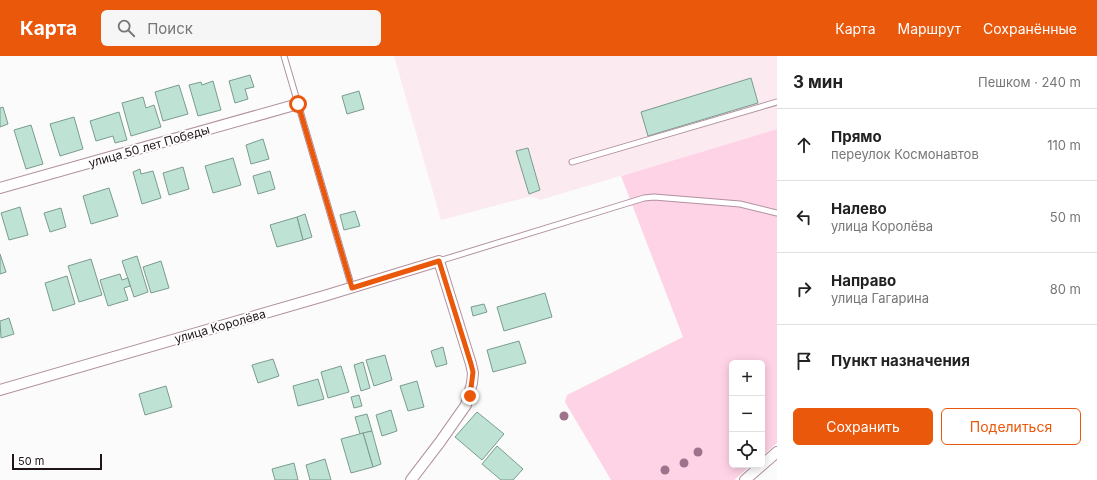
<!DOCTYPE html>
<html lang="ru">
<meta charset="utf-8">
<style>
body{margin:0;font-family:Inter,sans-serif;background:#f6f6f6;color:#222}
.controls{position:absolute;right:12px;bottom:12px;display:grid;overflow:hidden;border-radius:6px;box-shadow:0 2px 10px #0003}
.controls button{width:36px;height:36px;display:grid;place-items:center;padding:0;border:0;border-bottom:1px solid #e0e0e0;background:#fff;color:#222;font:20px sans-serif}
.scale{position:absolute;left:12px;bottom:10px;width:90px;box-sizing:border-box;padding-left:4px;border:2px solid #1f1419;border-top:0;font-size:11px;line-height:14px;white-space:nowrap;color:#1f1419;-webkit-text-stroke:3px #fff;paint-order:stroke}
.stop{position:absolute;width:12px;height:12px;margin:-9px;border:3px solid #ea580c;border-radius:50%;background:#fff}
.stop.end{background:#ea580c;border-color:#fff;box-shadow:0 1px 4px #0008}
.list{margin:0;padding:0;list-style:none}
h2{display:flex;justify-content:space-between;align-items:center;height:52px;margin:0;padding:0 16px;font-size:17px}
h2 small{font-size:13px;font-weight:400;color:#767676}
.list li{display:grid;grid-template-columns:26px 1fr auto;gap:12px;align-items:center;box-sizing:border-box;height:72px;padding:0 16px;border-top:1px solid #e0e0e0}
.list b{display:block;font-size:15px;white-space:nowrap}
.list p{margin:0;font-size:13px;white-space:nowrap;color:#767676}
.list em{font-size:13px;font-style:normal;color:#767676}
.actions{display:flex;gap:8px;padding:12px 16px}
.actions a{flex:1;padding:9px 0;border:1px solid #ea580c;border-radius:6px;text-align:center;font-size:14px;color:#ea580c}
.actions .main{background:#ea580c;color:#fff}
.icon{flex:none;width:22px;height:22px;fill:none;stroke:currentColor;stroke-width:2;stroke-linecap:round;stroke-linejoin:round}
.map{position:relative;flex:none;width:777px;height:424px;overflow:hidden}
header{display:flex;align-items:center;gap:24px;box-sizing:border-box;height:56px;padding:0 20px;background:#ea580c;color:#fff}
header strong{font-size:19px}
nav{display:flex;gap:22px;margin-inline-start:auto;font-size:14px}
.search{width:280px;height:36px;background:#f6f6f6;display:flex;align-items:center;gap:10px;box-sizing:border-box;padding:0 14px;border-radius:6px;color:#767676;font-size:15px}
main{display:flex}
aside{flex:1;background:#fff}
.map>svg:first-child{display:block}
</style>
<header>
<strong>Карта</strong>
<div class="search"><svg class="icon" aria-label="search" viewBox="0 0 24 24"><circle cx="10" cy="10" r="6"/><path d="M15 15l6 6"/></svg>Поиск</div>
<nav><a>Карта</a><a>Маршрут</a><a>Сохранённые</a></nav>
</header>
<main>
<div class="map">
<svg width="777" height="424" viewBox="0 0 777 424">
<rect width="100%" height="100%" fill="#fbfbfb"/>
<!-- built -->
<path fill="#fceaf1" d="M394,0H777V73L540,144L532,140L441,164Z"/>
<!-- green -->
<path fill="#ffd3e6" d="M777,73V387L762,400V307H732V409H751L734,424H611L565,346L567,339L683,281L621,120Z"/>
<!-- building -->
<g fill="#bee2d3" stroke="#7a9c8e">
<path d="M250,19L254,31L245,33L248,43L235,47L229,25Z"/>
<path d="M751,22L758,47L648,80L641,56Z"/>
<path d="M213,25L221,54L198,60L189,29L201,26L202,29Z"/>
<path d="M179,29L188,58L163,65L155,36Z"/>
<path d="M359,35L364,53L347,58L342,40Z"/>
<path d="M143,41L146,52L154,49L161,71L131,80L122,47Z"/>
<path d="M3,51L8,68L0,71V52Z"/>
<path d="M119,56L127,84L115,87L113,80L96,85L90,65Z"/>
<path d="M74,61L83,93L60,100L50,68Z"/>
<path d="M31,69L43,108L26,113L14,74Z"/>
<path d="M263,83L269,103L251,108L246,89Z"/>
<path d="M528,92L540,134L529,138L516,95Z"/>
<path d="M233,102L241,129L213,137L205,110Z"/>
<path d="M183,111L189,133L169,139L163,117Z"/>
<path d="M140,113L141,118L153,115L161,142L142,148L133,116Z"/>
<path d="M270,115L275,133L258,138L253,120Z"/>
<path d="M109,132L118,160L91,168L83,140Z"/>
<path d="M20,151L28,179L9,184L1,157Z"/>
<path d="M61,152L66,171L50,176L44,157Z"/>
<path d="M355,155L360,170L344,174L340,159Z"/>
<path d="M305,158L312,181L303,184L297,161Z"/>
<path d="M297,161L303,184L277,191L270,169Z"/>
<path d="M0,198L6,216L0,218Z"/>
<path d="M137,200L148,236L134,241L122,205Z"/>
<path d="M91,203L102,239L79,246L68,210Z"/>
<path d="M161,205L169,232L151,237L143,211Z"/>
<path d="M120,218L122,224L128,222L130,230L124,232L128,244L108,250L100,224Z"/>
<path d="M67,220L75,248L53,255L45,227Z"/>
<path d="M545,237L552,261L504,275L497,251Z"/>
<path d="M484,248L487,256L473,260L471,251Z"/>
<path d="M9,262L14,278L1,282L0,265Z"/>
<path d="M519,285L526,307L493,316L487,294Z"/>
<path d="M443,291L447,308L436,311L431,295Z"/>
<path d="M385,299L392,324L374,330L366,304Z"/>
<path d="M273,303L279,320L258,327L252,309Z"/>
<path d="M363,306L370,332L361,335L354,309Z"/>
<path d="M341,310L349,336L328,342L321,316Z"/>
<path d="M318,323L324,343L298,350L293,330Z"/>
<path d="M417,325L424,351L408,355L400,330Z"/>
<path d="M166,330L172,351L145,359L139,338Z"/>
<path d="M359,339L362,350L354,352L351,341Z"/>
<path d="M391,354L397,375L382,380L376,359Z"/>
<path d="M477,356L504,378L482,404L455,381Z"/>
<path d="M367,358L372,375L360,378L355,361Z"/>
<path d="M372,375L381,408L373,411L363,377Z"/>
<path d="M363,377L373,411L351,417L341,383Z"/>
<path d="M497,390L523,413L513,424H501L482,408Z"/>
<path d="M325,403L331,424H310L306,409Z"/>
<path d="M294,407L298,424H275L272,413Z"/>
</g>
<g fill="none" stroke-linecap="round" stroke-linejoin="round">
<!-- service casing -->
<g stroke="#b1919f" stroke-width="7">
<g id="service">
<path d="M284,0L352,232"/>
<path d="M572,106L777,46"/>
<path d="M439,205L644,142L654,141L740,148L777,157"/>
</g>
</g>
<!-- minor casing -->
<g stroke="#b1919f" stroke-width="12">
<g id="minor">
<path d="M0,132L298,48"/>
<path d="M0,334L324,240L439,205L471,308L473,317L472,327L466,349L440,386L411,424"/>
<path d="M745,424L777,396"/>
</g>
</g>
<!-- service -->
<use href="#service" stroke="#fff" stroke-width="5"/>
<!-- minor -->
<use href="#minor" stroke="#fff" stroke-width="10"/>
</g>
<!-- trees -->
<g fill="#9c738b">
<circle cx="564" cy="360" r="4.5"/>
<circle cx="698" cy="396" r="4.5"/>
<circle cx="684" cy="407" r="4.5"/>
<circle cx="665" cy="414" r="4.5"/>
</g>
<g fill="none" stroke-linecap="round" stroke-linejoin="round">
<!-- route -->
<path stroke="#ea580c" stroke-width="5" d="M298,48L352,232L439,205L471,308L473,316L470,340"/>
</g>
<g text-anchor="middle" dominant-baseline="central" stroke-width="3.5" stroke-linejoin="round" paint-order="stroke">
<!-- street labels -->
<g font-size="12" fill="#1f1419" stroke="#fff">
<text transform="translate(149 90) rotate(-16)">улица 50 лет Победы</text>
<text transform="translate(220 270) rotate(-16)">улица Королёва</text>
</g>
</g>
</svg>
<div class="controls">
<button>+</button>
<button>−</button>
<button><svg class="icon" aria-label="locate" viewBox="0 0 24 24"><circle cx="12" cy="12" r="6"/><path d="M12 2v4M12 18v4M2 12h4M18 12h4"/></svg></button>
</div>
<div class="scale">50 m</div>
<div class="stop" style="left:298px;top:48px"></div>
<div class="stop end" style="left:470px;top:340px"></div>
</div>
<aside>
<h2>3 мин<small>Пешком · 240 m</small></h2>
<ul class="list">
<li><svg class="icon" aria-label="ahead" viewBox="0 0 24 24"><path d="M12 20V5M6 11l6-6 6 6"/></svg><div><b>Прямо</b><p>переулок Космонавтов</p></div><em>110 m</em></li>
<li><svg class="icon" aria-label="left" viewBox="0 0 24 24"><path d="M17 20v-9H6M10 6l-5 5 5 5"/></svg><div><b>Налево</b><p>улица Королёва</p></div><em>50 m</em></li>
<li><svg class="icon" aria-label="right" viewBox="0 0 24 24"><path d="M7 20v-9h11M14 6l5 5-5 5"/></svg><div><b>Направо</b><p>улица Гагарина</p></div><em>80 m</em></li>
<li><svg class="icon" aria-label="arrive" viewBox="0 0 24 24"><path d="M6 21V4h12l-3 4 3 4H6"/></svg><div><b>Пункт назначения</b></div></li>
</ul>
<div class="actions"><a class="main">Сохранить</a><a>Поделиться</a></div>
</aside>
</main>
